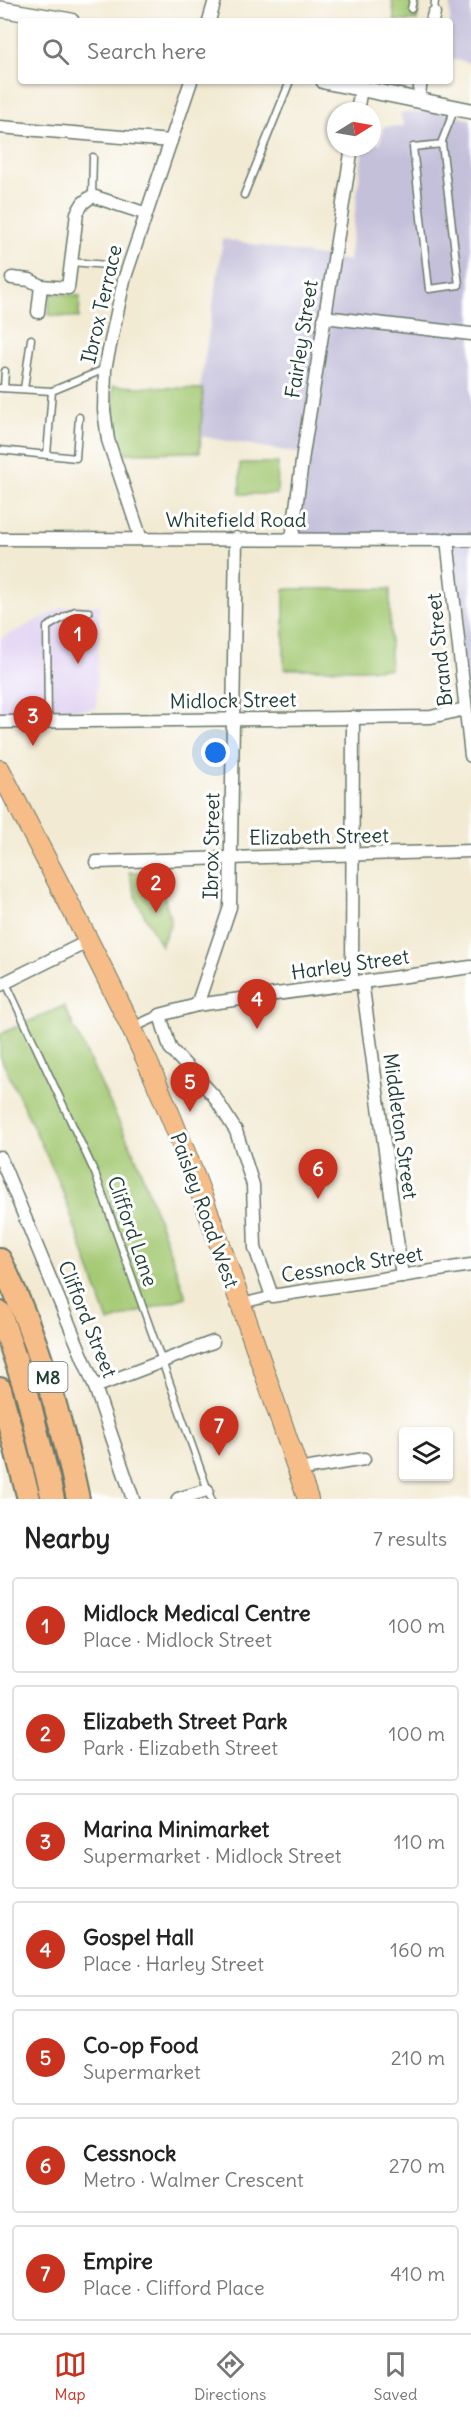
<!DOCTYPE html>
<meta charset="utf-8">
<style>
body{margin:0;font-family:Delius,sans-serif;background:#f2f2f2;color:#222}
.controls{position:absolute;right:18px;bottom:18px;display:grid;overflow:hidden;border-radius:6px;box-shadow:0 2px 4px #0004}
.controls button{width:54px;height:54px;display:grid;place-items:center;padding:0;border:0;border-bottom:2px solid #e0e0e0;background:#fff;color:#222;font:30px sans-serif}
.compass{position:absolute;left:327px;top:102px;width:54px;height:54px;border-radius:50%;background:#fff;box-shadow:0 2px 4px #0004;rotate:79deg}
.you{position:absolute;left:216px;top:753px;width:21px;height:21px;margin:-15px;border:4px solid #fff;border-radius:50%;background:#1a73e8;box-shadow:0 0 0 9px #1a73e833}
.badge{display:grid;place-items:center;width:39px;height:39px;border-radius:50%;background:#c8321e;color:#fff;font-size:20px;font-weight:700}
.pin{position:absolute;translate:-50% -50px;filter:drop-shadow(0 2px 3px #0008)}
.pin::after{content:'';position:absolute;top:32px;width:21px;height:18px;background:inherit;clip-path:polygon(0 0,100% 0,50% 100%)}
.list{margin:0;padding:0;list-style:none}
h2{display:flex;justify-content:space-between;align-items:center;height:78px;margin:0;padding:0 24px;font-size:26px}
h2 small{font-size:20px;font-weight:400;color:#767676}
.list li{display:grid;grid-template-columns:39px 1fr auto;gap:18px;align-items:center;box-sizing:border-box;height:96px;margin:0 12px 12px;padding:0 12px;border:2px solid #e0e0e0;border-radius:6px}
.list b{display:block;font-size:22px;white-space:nowrap}
.list p{margin:0;font-size:20px;white-space:nowrap;color:#767676}
.list em{font-size:20px;font-style:normal;color:#767676}
.icon{flex:none;width:33px;height:33px;fill:none;stroke:currentColor;stroke-width:2;stroke-linecap:round;stroke-linejoin:round}
.map{position:relative;flex:none;width:471px;height:1499px;overflow:hidden}
.search{position:absolute;background:#fff;box-shadow:0 2px 4px #0004;left:18px;right:18px;top:18px;height:66px;display:flex;align-items:center;gap:15px;box-sizing:border-box;padding:0 21px;border-radius:6px;color:#767676;font-size:22px}
.sheet{height:834px;background:#fff}
nav{display:flex;justify-content:space-around;align-items:center;box-sizing:border-box;height:84px;border-top:2px solid #e0e0e0;background:#fff;font-size:16px;color:#767676}
nav a{display:grid;justify-items:center;gap:3px}
nav .on{color:#c8321e}
.map>svg:first-child{display:block}
</style>
<div class="map">
<svg width="471" height="1499" viewBox="0 0 471 1499">
<rect width="100%" height="100%" fill="#fff"/>
<filter id="ink" filterUnits="userSpaceOnUse"><feTurbulence type="fractalNoise" baseFrequency=".0167" numOctaves="2"/><feDisplacementMap in="SourceGraphic" scale="12" xChannelSelector="R" yChannelSelector="G"/><feConvolveMatrix kernelMatrix="1 2 1 2 8 2 1 2 1" color-interpolation-filters="sRGB"/></filter>
<filter id="wash" filterUnits="userSpaceOnUse"><feTurbulence type="fractalNoise" baseFrequency=".008" numOctaves="4" result="noise"/><feDisplacementMap in="SourceGraphic" scale="24" xChannelSelector="R" yChannelSelector="G"/><feGaussianBlur stdDeviation="1.35" result="paint"/><feColorMatrix in="noise" values="0 0 0 0 0 0 0 0 0 0 0 0 0 0 0 0 0 1.4 0 .05"/><feComposite in="paint" operator="in"/></filter>
<g filter="url(#wash)">
<rect width="100%" height="100%" fill="#f2ead3"/>
<!-- built -->
<path fill="#e2d4f3" d="M100,605L96,709L0,712V639L64,607Z"/>
<!-- industrial -->
<g fill="#c5c0da">
<path d="M450,0H471V63L450,59Z"/>
<path d="M436,111L471,120V740L447,539H292L303,454L193,435L223,239L349,261L363,147H372V142L380,144L383,127L404,126L400,113Z"/>
</g>
<!-- green -->
<g fill="#a4c973" stroke="#628354" stroke-width="1.5">
<path d="M392,0H420L417,21H395Z"/>
<path d="M50,293L80,296L79,318L49,315Z"/>
<path d="M113,386L203,389L200,452L121,453L113,424Z"/>
<path d="M240,463H278L277,494H240Z"/>
<rect x="284" y="589" width="106" height="80"/>
<path d="M129,872L164,873L163,892L171,922L161,946L138,903Z"/>
<path d="M64,1006L137,1160L186,1297L108,1322L60,1184L0,1056V1034Z"/>
</g>
</g>
<g filter="url(#ink)">
<g fill="none" stroke-linecap="round" stroke-linejoin="round">
<!-- service casing -->
<g stroke="#697a6c" stroke-width="9">
<g id="service">
<path d="M411,9L413,0"/>
<path d="M434,13L435,0"/>
<path d="M442,144L413,147L429,289L459,285L442,144V141L455,108"/>
<path d="M244,195L290,81"/>
<path d="M92,196L93,157"/>
<path d="M71,262L107,265"/>
<path d="M0,388L52,391"/>
<path d="M4,388L5,371"/>
<path d="M24,389L31,339"/>
<path d="M0,450L76,458L79,417"/>
<path d="M47,455L52,391L105,369"/>
<path d="M48,721L47,627L75,611L89,612"/>
<path d="M6,983L95,1173L211,1499"/>
</g>
</g>
<!-- pedestrian casing -->
<g stroke="#697a6c" stroke-width="12">
<g id="pedestrian">
<path d="M131,1028L160,1015"/>
<path d="M240,1304L272,1296"/>
</g>
</g>
<!-- minor casing -->
<g stroke="#697a6c" stroke-width="15">
<g id="minor">
<path d="M209,21L215,0"/>
<path d="M432,21L434,13"/>
<path d="M418,100L421,81"/>
<path d="M357,111L361,89"/>
<path d="M0,127L171,141"/>
<path d="M12,278L30,280L41,286"/>
<path d="M38,312L41,286L68,288L77,213L83,203L92,196L144,213"/>
<path d="M324,317L471,334"/>
<path d="M0,539L471,540"/>
<path d="M141,539L108,440L104,410L105,369L124,280L191,81"/>
<path d="M292,539L303,454L352,147"/>
<path d="M447,539L471,756"/>
<path d="M0,722L431,717L465,709"/>
<path d="M96,862L471,851"/>
<path d="M471,967L197,1005L160,1015L170,1048L214,1096L236,1131L253,1185L255,1248L272,1296L471,1265"/>
<path d="M362,981L402,1276"/>
<path d="M352,982L353,717"/>
<path d="M0,985L89,941"/>
<path d="M197,1005L230,907L236,538"/>
<path d="M0,1157L95,1387L133,1499"/>
<path d="M95,1387L213,1342"/>
<path d="M298,1470L364,1459"/>
<path d="M178,1499L207,1490"/>
</g>
</g>
<!-- tertiary casing -->
<g stroke="#697a6c" stroke-width="18">
<g id="tertiary">
<path d="M0,9L71,21"/>
<path d="M324,81L471,111"/>
</g>
</g>
<!-- primary casing -->
<g stroke="#697a6c" stroke-width="22">
<path id="primary" d="M0,770C49,867 102,962 147,1061C210,1203 257,1353 308,1499"/>
</g>
<!-- motorway casing -->
<g stroke="#697a6c" stroke-width="26">
<g id="motorway">
<path d="M0,1260C38,1336 61,1416 78,1499"/>
<path d="M0,1313L28,1397L53,1499"/>
<path d="M0,1389L29,1499"/>
</g>
</g>
<!-- service -->
<use href="#service" stroke="#fff" stroke-width="6"/>
<!-- pedestrian -->
<use href="#pedestrian" stroke="#fff" stroke-width="9"/>
<!-- minor -->
<use href="#minor" stroke="#fff" stroke-width="12"/>
<!-- tertiary -->
<use href="#tertiary" stroke="#fff" stroke-width="15"/>
<!-- primary -->
<use href="#primary" stroke="#f7bd88" stroke-width="20"/>
<!-- motorway -->
<use href="#motorway" stroke="#f7bd88" stroke-width="22"/>
</g>
</g>
<g text-anchor="middle" dominant-baseline="central" stroke-width="6" stroke-linejoin="round" paint-order="stroke">
<!-- shield labels -->
<rect fill="#fff" stroke="#627771" stroke-width="1.5" x="28.5" y="1362" width="39" height="30" rx="4.5"/>
<g font-size="18" font-weight="bold" fill="#1f3d34">
<text x="48" y="1377">M8</text>
</g>
<!-- street labels -->
<g font-size="20" fill="#1f3d34" stroke="#fff">
<text transform="translate(101 304) rotate(-77)">Ibrox Terrace</text>
<text transform="translate(301 339) rotate(-81)">Fairley Street</text>
<text x="236" y="519">Whitefield Road</text>
<text transform="translate(439 650) rotate(-96)">Brand Street</text>
<text transform="translate(233 700) rotate(-1)">Midlock Street</text>
<text transform="translate(319 836) rotate(-1)">Elizabeth Street</text>
<text transform="translate(211 846) rotate(-89)">Ibrox Street</text>
<text transform="translate(350 964) rotate(-8)">Harley Street</text>
<text transform="translate(401 1126) rotate(82)">Middleton Street</text>
<text transform="translate(205 1210) rotate(70)">Paisley Road West</text>
<text transform="translate(133 1231) rotate(71)">Clifford Lane</text>
<text transform="translate(352 1264) rotate(-9)">Cessnock Street</text>
<text transform="translate(88 1319) rotate(68)">Clifford Street</text>
</g>
</g>
</svg>
<div class="controls">
<button><svg class="icon" aria-label="layers" viewBox="0 0 24 24"><path d="M12 4l9 5-9 5-9-5zM3 14l9 5 9-5"/></svg></button>
</div>
<svg class="compass" viewBox="-18 -18 36 36"><path d="M0-13l5 13h-10z" fill="#e53935"/><path d="M0 13l5-13h-10z" fill="#767676"/></svg>
<div class="you"></div>
<div class="pin badge" style="left:78px;top:664px">1</div>
<div class="pin badge" style="left:156px;top:913px">2</div>
<div class="pin badge" style="left:33px;top:746px">3</div>
<div class="pin badge" style="left:257px;top:1029px">4</div>
<div class="pin badge" style="left:190px;top:1112px">5</div>
<div class="pin badge" style="left:318px;top:1199px">6</div>
<div class="pin badge" style="left:219px;top:1456px">7</div>
<div class="search"><svg class="icon" aria-label="search" viewBox="0 0 24 24"><circle cx="10" cy="10" r="6"/><path d="M15 15l6 6"/></svg>Search here</div>
</div>
<section class="sheet">
<h2>Nearby<small>7 results</small></h2>
<ul class="list">
<li><span class="badge">1</span><div><b>Midlock Medical Centre</b><p>Place · Midlock Street</p></div><em>100 m</em></li>
<li><span class="badge">2</span><div><b>Elizabeth Street Park</b><p>Park · Elizabeth Street</p></div><em>100 m</em></li>
<li><span class="badge">3</span><div><b>Marina Minimarket</b><p>Supermarket · Midlock Street</p></div><em>110 m</em></li>
<li><span class="badge">4</span><div><b>Gospel Hall</b><p>Place · Harley Street</p></div><em>160 m</em></li>
<li><span class="badge">5</span><div><b>Co-op Food</b><p>Supermarket</p></div><em>210 m</em></li>
<li><span class="badge">6</span><div><b>Cessnock</b><p>Metro · Walmer Crescent</p></div><em>270 m</em></li>
<li><span class="badge">7</span><div><b>Empire</b><p>Place · Clifford Place</p></div><em>410 m</em></li>
</ul>
</section>
<nav>
<a class="on"><svg class="icon" aria-label="map" viewBox="0 0 24 24"><path d="M3 6l6-2 6 2 6-2v14l-6 2-6-2-6 2zM9 4v14M15 6v14"/></svg>Map</a>
<a><svg class="icon" aria-label="directions" viewBox="0 0 24 24"><path d="M12 3l9 9-9 9-9-9zM9 14v-3h6M13 9l2 2-2 2"/></svg>Directions</a>
<a><svg class="icon" aria-label="saved" viewBox="0 0 24 24"><path d="M7 4h10v16l-5-4-5 4z"/></svg>Saved</a>
</nav>
